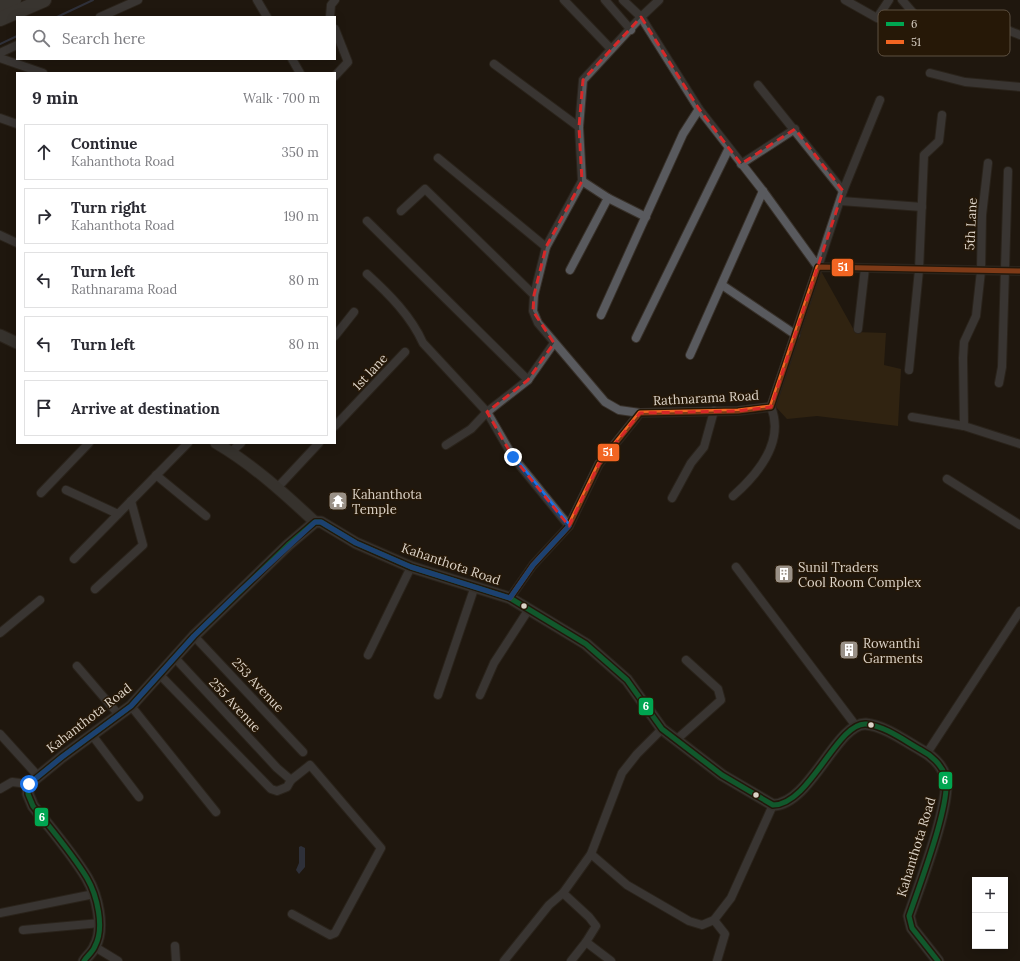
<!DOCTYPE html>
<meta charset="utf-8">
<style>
body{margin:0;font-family:Lora,serif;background:#f2f2f3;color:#2b2b33}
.controls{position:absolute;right:12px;bottom:12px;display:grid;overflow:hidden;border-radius:0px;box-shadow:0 2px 10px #0003}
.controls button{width:36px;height:36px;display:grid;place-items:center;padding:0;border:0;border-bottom:1px solid #e1e1e2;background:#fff;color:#2b2b33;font:20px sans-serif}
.stop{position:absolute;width:12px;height:12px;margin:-9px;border:3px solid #1a73e8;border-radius:50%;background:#fff}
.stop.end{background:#1a73e8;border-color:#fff;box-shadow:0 1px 4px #0008}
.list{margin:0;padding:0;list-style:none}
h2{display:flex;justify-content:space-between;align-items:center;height:52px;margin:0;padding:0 16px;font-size:17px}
h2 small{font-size:13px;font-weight:400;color:#7c7c81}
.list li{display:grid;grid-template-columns:26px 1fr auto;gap:12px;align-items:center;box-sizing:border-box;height:56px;margin:0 8px 8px;padding:0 8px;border:1px solid #e1e1e2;border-radius:0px}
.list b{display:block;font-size:15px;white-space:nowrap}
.list p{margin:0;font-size:13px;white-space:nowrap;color:#7c7c81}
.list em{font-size:13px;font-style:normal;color:#7c7c81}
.icon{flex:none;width:22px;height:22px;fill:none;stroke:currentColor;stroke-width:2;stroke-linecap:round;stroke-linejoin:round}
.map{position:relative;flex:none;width:1020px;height:961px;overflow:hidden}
.search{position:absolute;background:#fff;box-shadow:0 2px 10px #0003;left:16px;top:16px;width:320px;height:44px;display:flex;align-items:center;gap:10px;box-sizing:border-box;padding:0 14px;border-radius:0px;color:#7c7c81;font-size:15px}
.panel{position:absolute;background:#fff;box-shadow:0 2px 10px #0003;left:16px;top:72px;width:320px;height:372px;border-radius:0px}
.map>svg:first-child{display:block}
</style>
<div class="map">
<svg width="1020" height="961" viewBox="0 0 1020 961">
<rect width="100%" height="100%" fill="#1f170e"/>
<!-- green -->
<path fill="#453114" d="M821,271L855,332L886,333L884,365L901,369L898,426L817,416L787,419L776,407Z"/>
<!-- water -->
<path fill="#424e6e" d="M301,846L305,848V867L299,874L296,870L299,863V847Z"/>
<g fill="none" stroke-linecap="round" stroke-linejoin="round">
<!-- stream -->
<g stroke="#424e6e" stroke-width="2">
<path d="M57,17L93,0"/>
<path d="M0,44L17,36"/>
</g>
<!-- street casing -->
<g stroke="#38312a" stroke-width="10">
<g id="street">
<path d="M257,0L267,17"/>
<path d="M564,0L611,49"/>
<path d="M605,0L631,30"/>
<path d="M623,0L641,17L699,109L763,191L818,267L843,191L880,100"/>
<path d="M845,0L877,18L889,0"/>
<path d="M902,0L922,23"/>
<path d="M100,17L138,0"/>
<path d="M330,17L331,5L335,0"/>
<path d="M335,29L348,62L335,76"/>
<path d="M953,30L964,33L972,16L1020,35"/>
<path d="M0,53L17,45"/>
<path d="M0,58L43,73"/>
<path d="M292,59L300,73"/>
<path d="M494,64L579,127"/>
<path d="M930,73L965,82L1020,87"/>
<path d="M758,85L843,191"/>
<path d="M0,118L17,124"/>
<path d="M438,158L546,247"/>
<path d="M741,164L795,129"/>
<path d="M582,181L608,198"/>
<path d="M841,201L922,207"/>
<path d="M401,211L425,189L534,295"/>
<path d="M367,221L528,380"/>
<path d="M0,235L17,243"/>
<path d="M570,270L608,198L646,217"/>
<path d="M367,274C389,294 411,316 423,343L487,412L513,457L569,526"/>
<path d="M722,285L796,335"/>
<path d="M601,315L683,134L699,109"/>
<path d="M858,329L865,268"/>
<path d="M335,336L354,312"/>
<path d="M636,338L729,148"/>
<path d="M690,355L763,191"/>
<path d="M909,370L919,270L924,155L939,141L942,115"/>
<path d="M999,383L1002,367L1008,171"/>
<path d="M640,413L619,410L605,402L538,323L533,311L534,295L546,247L582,181L579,127L583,80L641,17L659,0"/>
<path d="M912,417L964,426L1020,444"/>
<path d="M335,426L405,352"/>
<path d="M964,426L963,358L964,342L976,316L981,271L982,215L988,163"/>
<path d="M446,445L471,429L487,412L528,380L554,343"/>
<path d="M232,451L241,443"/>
<path d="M156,475L206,516"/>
<path d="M947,479L1020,525"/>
<path d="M277,488L319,443"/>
<path d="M66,490L118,514"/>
<path d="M41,493L89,443"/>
<path d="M733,496C758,474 785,442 771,407"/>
<path d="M672,498L691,463L704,447L714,411"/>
<path d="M74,559L188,443"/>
<path d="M736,567L856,726"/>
<path d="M95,589L143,545L131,501"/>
<path d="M510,598L533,565L569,526L599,464L640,413L738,411L771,407L818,267L1020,271"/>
<path d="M0,633L40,600"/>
<path d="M194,636L303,752"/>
<path d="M368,655L411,567"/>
<path d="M175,658L277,768L291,780L310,765L381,848L335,933L330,935L292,914"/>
<path d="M77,666L119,715"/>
<path d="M159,674L271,789L277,791L287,787L291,780"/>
<path d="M438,695L475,586"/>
<path d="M480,695L494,663L529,609"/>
<path d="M131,706L216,812"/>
<path d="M0,734L38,776"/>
<path d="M92,735L139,797"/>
<path d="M676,740L721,700L718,689L686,660"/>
<path d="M927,753L1020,611"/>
<path d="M0,789L12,782L29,784"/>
<path d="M591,854L627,885L689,921L702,925L714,920L731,898L773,805"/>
<path d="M0,913L94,894"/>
<path d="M714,920L725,934L717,961"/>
<path d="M23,930L100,923"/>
<path d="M175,946L176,961"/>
<path d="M95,947L118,961"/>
<path d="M504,961L549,905L563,893"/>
<path d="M571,961L586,942"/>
<path d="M611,961L586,942L596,926L589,917L563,893L591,854L622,773L637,754L662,729"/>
</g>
</g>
<!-- secondary casing -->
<g stroke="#38312a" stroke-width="13">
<g id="secondary">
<path d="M0,335L17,343"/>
<path d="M216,443C252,464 284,493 315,522"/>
<path d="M84,961C87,956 93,952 95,946C105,928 97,895 87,878C72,853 51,829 33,806L28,794L29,784L62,757L131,706L194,636L288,545L315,522H321L356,543L411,567L510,598L586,644L627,680L662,729L722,775L773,805C810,805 837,722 866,724C885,726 905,741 921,750C931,755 942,765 945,776C953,799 918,889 909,916L912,928L938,961"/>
</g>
</g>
<!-- highway casing -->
<g stroke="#38312a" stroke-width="16">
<g id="highway">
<path d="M0,7L14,0"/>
<path d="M0,19L44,0"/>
</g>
</g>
<!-- street -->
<use href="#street" stroke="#595a5e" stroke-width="8"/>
<!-- secondary -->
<use href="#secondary" stroke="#535253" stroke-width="11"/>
<!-- highway -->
<use href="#highway" stroke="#585757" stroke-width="14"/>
<!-- bus-1 casing -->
<g stroke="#261807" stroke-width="8">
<path id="bus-1" d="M84,961C87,956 93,952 95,946C105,928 97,895 87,878C72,853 51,829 33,806L28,794L29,784L62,757L131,706L194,636L288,545L315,522H321L356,543L411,567L510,598L586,644L627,680L662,729L722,775L773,805C810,805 837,722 866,724C885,726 905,741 921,750C931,755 942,765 945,776C953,799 918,889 909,916L912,928L938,961"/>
</g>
<!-- bus-2 casing -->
<g stroke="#261807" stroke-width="8">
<path id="bus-2" d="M510,598L533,565L569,526L599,464L640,413L738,411L771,407L818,267L1020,271"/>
</g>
<!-- bus-1 -->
<use href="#bus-1" stroke="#00a651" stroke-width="5"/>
<!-- bus-2 -->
<use href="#bus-2" stroke="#f26522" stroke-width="5"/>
</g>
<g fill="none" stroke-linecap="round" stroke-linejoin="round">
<!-- route -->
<path stroke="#1a73e8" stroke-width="5" d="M29,784L62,757L131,706L194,636L238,593L315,522H321L356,543L411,567L510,598L533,565L569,526L513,457"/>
</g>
<!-- marked area -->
<path d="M0 0H1020V961H0ZM641,17L699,109L741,164L795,129L843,191L771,407L738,411L640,413L599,464L569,526L513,457L487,412L528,380L554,343L533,311L534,295L546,247L582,181L579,127L583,80Z" fill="#1f170e" fill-opacity=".55" fill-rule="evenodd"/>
<path fill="none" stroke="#d62828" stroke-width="3" stroke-dasharray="8 5" stroke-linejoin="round" d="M641,17L699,109L741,164L795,129L843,191L771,407L738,411L640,413L599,464L569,526L513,457L487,412L528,380L554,343L533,311L534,295L546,247L582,181L579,127L583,80Z"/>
<!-- icons -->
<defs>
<g id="temple-square" transform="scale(1)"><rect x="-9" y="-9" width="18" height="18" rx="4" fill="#9a9187" stroke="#261807"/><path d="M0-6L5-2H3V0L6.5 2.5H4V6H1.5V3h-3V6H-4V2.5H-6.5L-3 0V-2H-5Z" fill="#fff"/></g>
<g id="building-square" transform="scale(1)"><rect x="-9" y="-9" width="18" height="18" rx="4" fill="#9a9187" stroke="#261807"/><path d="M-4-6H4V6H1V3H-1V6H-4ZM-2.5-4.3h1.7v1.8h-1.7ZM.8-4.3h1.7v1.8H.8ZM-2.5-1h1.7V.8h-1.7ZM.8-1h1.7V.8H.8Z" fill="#fff"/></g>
</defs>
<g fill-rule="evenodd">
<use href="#temple-square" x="338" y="501"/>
<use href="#building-square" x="784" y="574"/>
<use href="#building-square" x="849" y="650"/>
</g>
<!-- markers -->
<g fill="#dcd3c8" stroke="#261807" stroke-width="1.5">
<circle cx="524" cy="606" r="3.5"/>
<circle cx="871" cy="725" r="3.5"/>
<circle cx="756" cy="795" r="3.5"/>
</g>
<g text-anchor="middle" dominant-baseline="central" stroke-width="3" stroke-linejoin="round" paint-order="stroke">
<!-- street labels -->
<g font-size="13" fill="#dcd3c8" stroke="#261807">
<text transform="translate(971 224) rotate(-87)">5th Lane</text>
<text transform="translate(370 372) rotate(-47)">1st lane</text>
<text transform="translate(706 398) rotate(-3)">Rathnarama Road</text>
<text transform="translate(451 564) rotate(19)">Kahanthota Road</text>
<text transform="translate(258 685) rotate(47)">253 Avenue</text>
<text transform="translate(235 705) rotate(47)">255 Avenue</text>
<text transform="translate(89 718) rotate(-38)">Kahanthota Road</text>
<text transform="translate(916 847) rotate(-73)">Kahanthota Road</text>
</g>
<!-- poi labels -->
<g font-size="13" fill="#dcd3c8" stroke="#261807" text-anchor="start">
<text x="352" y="494">Kahanthota<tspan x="352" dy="15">Temple</tspan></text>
<text x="798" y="567">Sunil Traders<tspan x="798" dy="15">Cool Room Complex</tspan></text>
<text x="863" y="643">Rowanthi<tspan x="863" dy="15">Garments</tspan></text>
</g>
</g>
<!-- legend -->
<rect x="878" y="10" width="132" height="46" rx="6" fill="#261807" stroke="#5d5041" stroke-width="1"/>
<rect x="886" y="22" width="18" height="4" fill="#00a651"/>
<rect x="886" y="40" width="18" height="4" fill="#f26522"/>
<g font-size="11" fill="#dcd3c8">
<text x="911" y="28">6</text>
<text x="911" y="46">51</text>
</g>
<g stroke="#261807" stroke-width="1.5">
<rect x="831" y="258" width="23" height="19" rx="4" fill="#f26522"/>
<rect x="597" y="443" width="23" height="19" rx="4" fill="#f26522"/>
<rect x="638" y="697" width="16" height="19" rx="4" fill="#00a651"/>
<rect x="938" y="771" width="15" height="19" rx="4" fill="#00a651"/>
<rect x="34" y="807" width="15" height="20" rx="4" fill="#00a651"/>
</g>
<g font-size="11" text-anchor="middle" font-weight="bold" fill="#fff">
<text x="843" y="271">51</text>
<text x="608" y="456">51</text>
<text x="646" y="710">6</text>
<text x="945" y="784">6</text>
<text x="42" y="821">6</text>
</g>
</svg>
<div class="controls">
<button>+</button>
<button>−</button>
</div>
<div class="stop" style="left:29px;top:784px"></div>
<div class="stop end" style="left:513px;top:457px"></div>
<div class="search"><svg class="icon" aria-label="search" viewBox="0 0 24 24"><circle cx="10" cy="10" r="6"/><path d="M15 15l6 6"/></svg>Search here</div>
<section class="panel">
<h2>9 min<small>Walk · 700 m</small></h2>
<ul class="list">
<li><svg class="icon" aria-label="ahead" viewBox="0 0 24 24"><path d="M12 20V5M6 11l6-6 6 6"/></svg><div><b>Continue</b><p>Kahanthota Road</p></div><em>350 m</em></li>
<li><svg class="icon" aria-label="right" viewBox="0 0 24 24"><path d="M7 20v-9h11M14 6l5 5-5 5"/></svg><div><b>Turn right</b><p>Kahanthota Road</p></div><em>190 m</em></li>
<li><svg class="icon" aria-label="left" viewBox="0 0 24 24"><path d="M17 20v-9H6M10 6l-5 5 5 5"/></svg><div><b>Turn left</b><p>Rathnarama Road</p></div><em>80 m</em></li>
<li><svg class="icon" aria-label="left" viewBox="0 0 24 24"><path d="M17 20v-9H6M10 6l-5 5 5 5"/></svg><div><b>Turn left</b></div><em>80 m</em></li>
<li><svg class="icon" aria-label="arrive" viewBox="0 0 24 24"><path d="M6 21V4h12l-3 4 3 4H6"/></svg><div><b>Arrive at destination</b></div></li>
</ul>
</section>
</div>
